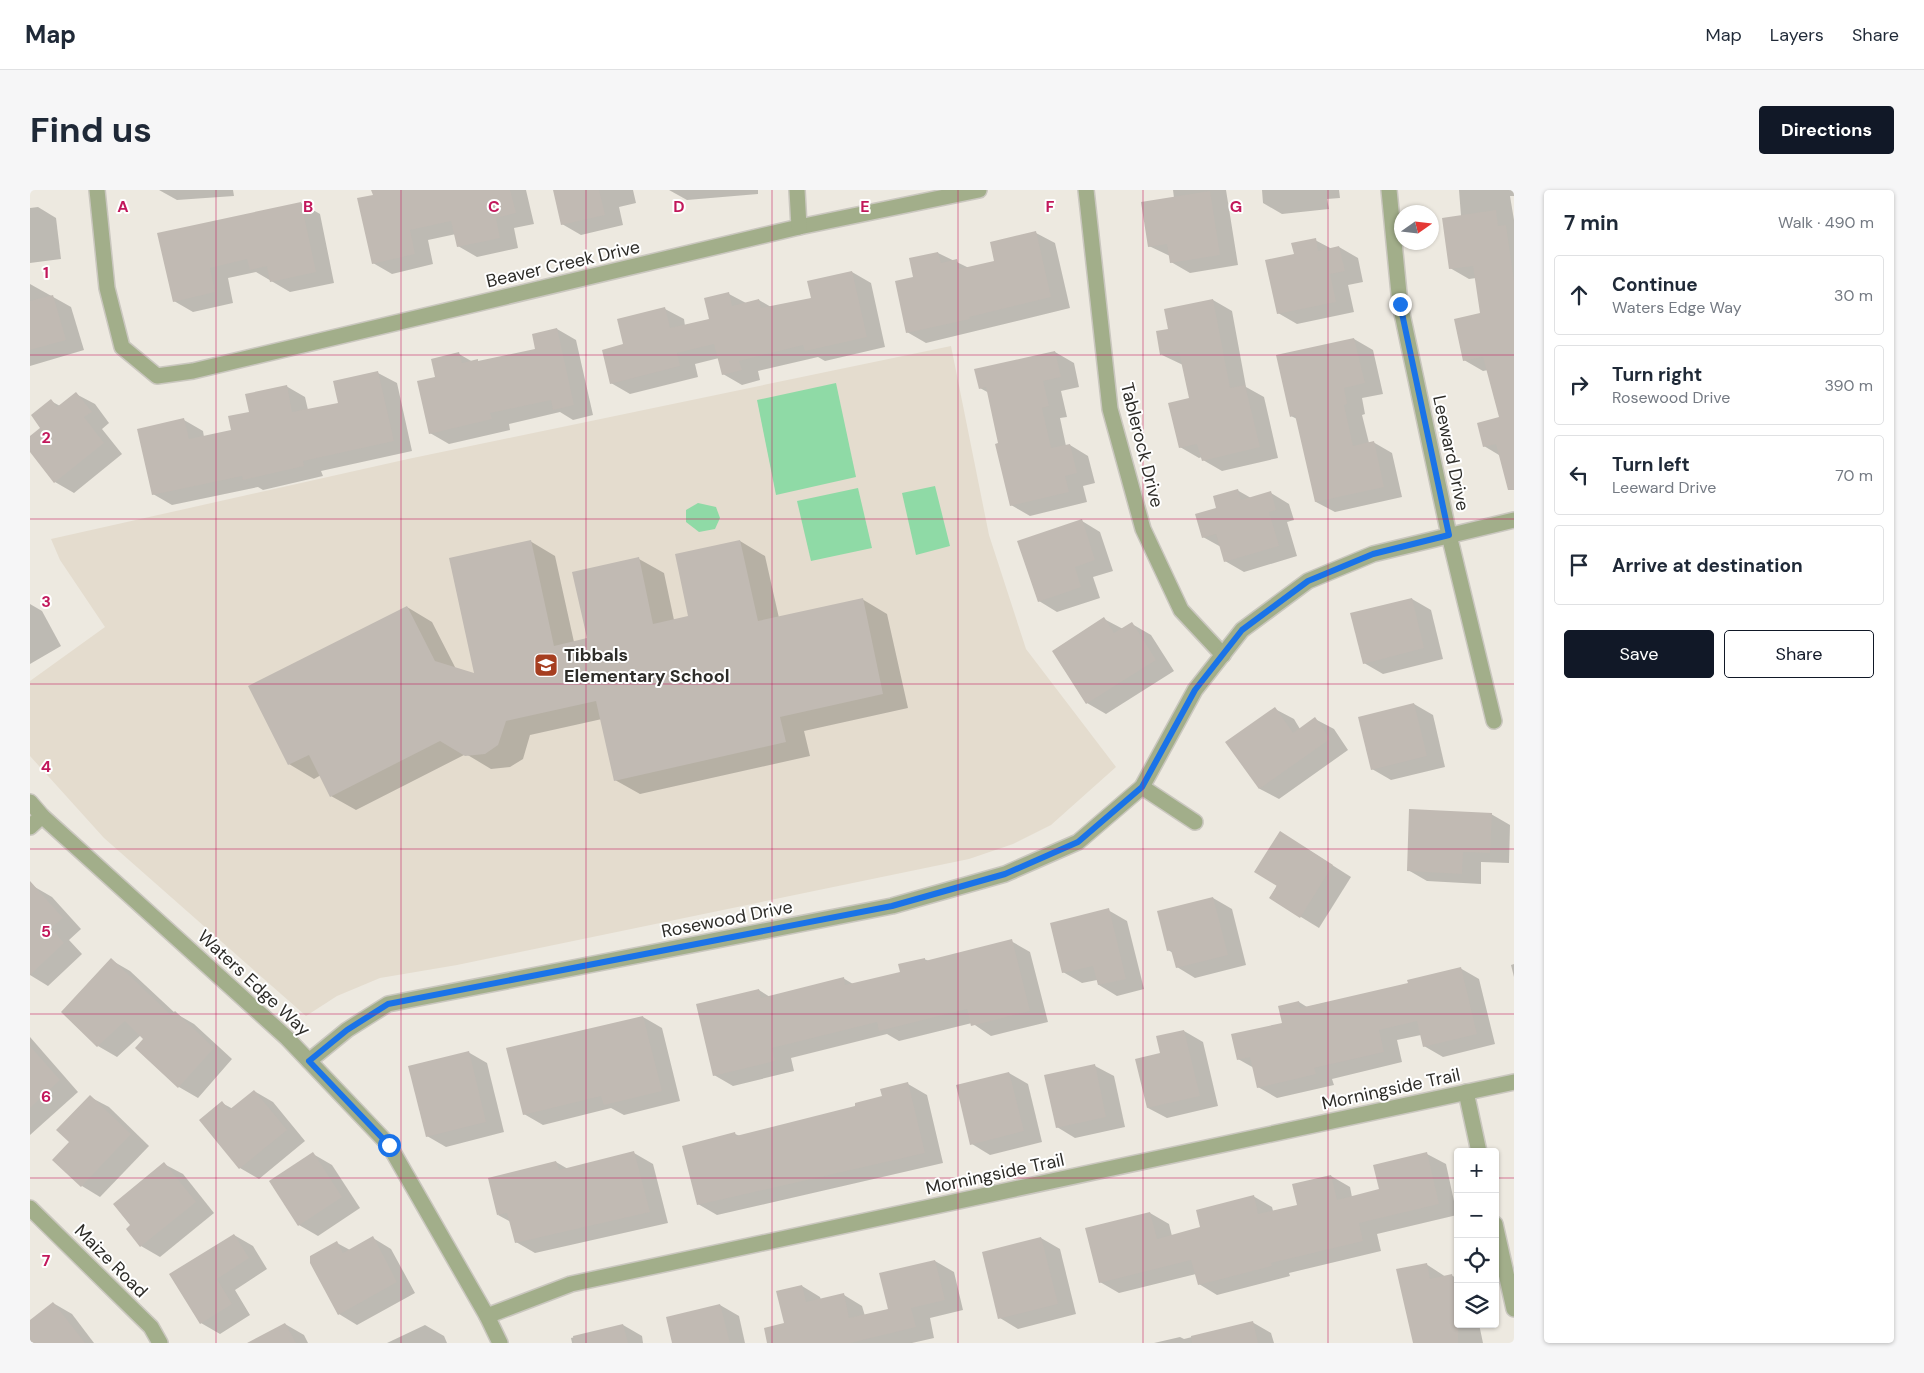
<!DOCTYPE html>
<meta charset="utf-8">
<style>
body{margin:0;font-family:"DM Sans",sans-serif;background:#f6f6f7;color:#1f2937}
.controls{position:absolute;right:15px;bottom:15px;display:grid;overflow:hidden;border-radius:5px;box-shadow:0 1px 4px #0004}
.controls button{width:45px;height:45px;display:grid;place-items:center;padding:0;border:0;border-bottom:1px solid #e0e1e3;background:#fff;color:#1f2937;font:25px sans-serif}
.compass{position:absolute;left:1364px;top:15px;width:45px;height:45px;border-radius:50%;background:#fff;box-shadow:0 1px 4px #0004;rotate:76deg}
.stop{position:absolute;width:15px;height:15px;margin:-11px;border:4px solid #1a73e8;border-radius:50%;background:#fff}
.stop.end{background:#1a73e8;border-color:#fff;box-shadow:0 1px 5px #0008}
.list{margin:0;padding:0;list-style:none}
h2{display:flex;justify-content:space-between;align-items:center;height:65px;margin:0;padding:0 20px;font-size:21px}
h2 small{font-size:16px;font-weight:400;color:#747a83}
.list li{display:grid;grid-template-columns:32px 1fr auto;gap:15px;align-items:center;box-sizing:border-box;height:80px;margin:0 10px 10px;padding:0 10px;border:1px solid #e0e1e3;border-radius:5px}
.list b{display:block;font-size:19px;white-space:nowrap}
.list p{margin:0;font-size:16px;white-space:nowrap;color:#747a83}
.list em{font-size:16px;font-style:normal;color:#747a83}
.actions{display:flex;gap:10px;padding:15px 20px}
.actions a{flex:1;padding:11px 0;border:1px solid #111827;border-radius:5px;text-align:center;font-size:18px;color:#111827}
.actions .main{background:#111827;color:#fff}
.icon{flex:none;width:28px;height:28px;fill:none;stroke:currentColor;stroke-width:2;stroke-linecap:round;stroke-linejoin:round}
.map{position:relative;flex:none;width:1484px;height:1153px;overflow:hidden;border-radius:5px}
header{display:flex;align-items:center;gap:30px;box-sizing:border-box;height:70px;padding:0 25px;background:#fff;border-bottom:1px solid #e0e1e3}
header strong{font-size:24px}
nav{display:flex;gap:28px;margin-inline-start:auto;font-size:18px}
.intro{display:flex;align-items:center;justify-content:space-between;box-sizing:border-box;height:120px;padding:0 30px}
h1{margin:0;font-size:35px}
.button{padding:12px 22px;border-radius:5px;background:#111827;color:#fff;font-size:18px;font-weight:700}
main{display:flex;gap:30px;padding:0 30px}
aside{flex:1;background:#fff;border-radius:5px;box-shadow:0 1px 4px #0004}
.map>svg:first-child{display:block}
</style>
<header>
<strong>Map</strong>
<nav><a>Map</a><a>Layers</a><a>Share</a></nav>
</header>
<div class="intro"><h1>Find us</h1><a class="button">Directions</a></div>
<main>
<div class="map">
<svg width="1484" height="1153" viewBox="0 0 1484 1153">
<rect width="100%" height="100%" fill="#ede9e0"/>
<!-- built -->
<path fill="#e4dcce" d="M921,156L959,345L996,459L1086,577L1021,635L983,654L939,669L427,775L350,788L307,806L276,826L74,648L0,566V491L75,437L30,370L21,349L378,269Z"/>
<!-- green -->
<g fill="#8fdaa6">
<path d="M806,193L826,287L746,305L727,210Z"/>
<path d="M905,296L920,356L886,365L872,303Z"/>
<path d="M828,298L842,358L781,371L767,311Z"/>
<path d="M668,313L686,317L690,328L685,339L669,342L656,332V320Z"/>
</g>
<!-- shadow -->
<g fill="#0003">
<path d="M129,0H203L204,6L147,10Z"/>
<path d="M343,0H496L504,34L484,38L488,58L447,67L428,56L426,44L398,50L403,74L362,84L343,73Z"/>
<path d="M524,0H603L606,13L589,17L593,35L551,45L532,34Z"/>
<path d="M639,0H728V4L657,10Z"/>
<path d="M1143,0H1196L1208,75L1160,83L1141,72L1140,66L1119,56L1144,8Z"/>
<path d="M1232,0H1309L1310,8L1297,9L1299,19L1252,24L1233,13Z"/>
<path d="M1429,0H1484V6H1480L1484,30V287L1469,265L1454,256L1470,228L1458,180L1453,181L1434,170L1452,124L1446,88L1439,89L1420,78L1431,26Z"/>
<path d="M271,13L290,24L304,93L260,102L226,82L198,88L203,113L163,122L144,111L128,44Z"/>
<path d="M8,17L26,28L31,69L0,73V18Z"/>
<path d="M1006,43L1025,53L1040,118L896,153L877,142L884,88L908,63L939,78L965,72Z"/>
<path d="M1285,50L1302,59L1309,57L1328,68L1333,92L1318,95L1324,122L1267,134L1248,123L1265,65Z"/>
<path d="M822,82L841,93L855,157L795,171L788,167L728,181L730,190L712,195L693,184L689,168L665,174L668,187L600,204L581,193L595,155L635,119L654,129L655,136L680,130L699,104L716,113L729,110L741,117L782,109Z"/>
<path d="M0,94L41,117L54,160L0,176Z"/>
<path d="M1183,110L1202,121L1216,197L1234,207L1248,268L1192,281L1173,270L1172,267L1169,268L1150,257L1160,209L1153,175L1132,165L1140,140Z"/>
<path d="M527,139L546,150L563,225L543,230L530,222L479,234L480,240L419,254L400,243L406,188L429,164L443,172H451L507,160L504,145Z"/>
<path d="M1324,149L1343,160L1353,204L1332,208L1335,224L1332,225L1339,253L1343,252L1362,263L1372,307L1305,322L1286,312L1267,229L1261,226Z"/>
<path d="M1025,162L1044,173L1049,197L1031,201L1037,227L1030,228L1036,256L1040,255L1058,266L1065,293L1053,296L1057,312L1000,326L981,315L959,203L950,198Z"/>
<path d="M348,183L367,193L382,261L291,281L293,286L233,300L228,297L142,315L123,304L154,230L173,241L174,247L203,241L220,223L256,196L275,207L278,220L310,214Z"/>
<path d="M46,204L65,214L79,233L72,239L92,264L44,303L25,292L0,260V247L12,238L21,211L30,216Z"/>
<path d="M1207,300L1221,308L1241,303L1259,314L1264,330L1257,332L1267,366L1214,382L1195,371L1191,357L1173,347L1188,319Z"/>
<path d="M1052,331L1070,342L1083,381L1063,387L1070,408L1027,422L1009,411Z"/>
<path d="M500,351L525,366L544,452L558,449L609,369L634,383L644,430L660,427L710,351L735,366L749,428L832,409L857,424L878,518L774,541L780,566L610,604L585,590L572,529L500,545L493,569L480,577L461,579L436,564L326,620L301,606L291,585L284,589L259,574L377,417L402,432L426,479L446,485Z"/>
<path d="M1382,409L1401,420L1413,469L1353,484L1334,473Z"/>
<path d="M0,414L12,421L31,456L0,474Z"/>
<path d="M1074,429L1093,439L1102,434L1121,445L1144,481L1076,524L1057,513L1024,461Z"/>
<path d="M1384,514L1403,525L1415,577L1361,590L1342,579Z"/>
<path d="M1245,519L1264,529L1270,539L1285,529L1304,539L1318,560L1249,609L1230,599L1197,552Z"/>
<path d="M1461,624L1480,635L1479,673L1451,672V694L1397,691L1378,680Z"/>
<path d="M1269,654L1321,687L1289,738L1240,708Z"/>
<path d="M3,696L22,707L51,739L39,750L52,764L18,796L0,785V699Z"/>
<path d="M1183,708L1202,719L1216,775L1165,788L1147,777L1143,763L1138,760Z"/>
<path d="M1078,720L1097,731L1114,799L1087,806L1069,795L1067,790L1052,793L1033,782Z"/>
<path d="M981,751L1000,762L1018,832L961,846L942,833L869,851L857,844L761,868L764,881L703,896L684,885L729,800L740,807L813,788L823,794L871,783L894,769L899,771Z"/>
<path d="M81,770L100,781L145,823L164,834L202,869L168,908L149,897L111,845L87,867L68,856Z"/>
<path d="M1484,774V787L1481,775Z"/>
<path d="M1430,778L1449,789L1465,854L1413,867L1394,856L1391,845L1367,850L1372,872L1302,889L1304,895L1247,908L1228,897L1224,878L1208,869L1253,834L1269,812L1277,817L1379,794Z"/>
<path d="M613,827L632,838L650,911L594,925L581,918L513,935L494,924L477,859Z"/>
<path d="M1154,841L1173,852L1188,916L1137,928L1118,918L1132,864L1128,847Z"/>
<path d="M0,847L48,902L0,945Z"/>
<path d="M438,862L457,873L474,942L416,957L397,946Z"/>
<path d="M1065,876L1084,886L1095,937L1045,948L1027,937Z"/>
<path d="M979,883L998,894L1012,952L960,965L942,954Z"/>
<path d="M878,894L897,905L913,973L687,1025L668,1014L705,944L710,946L827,917L853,907Z"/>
<path d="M224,901L243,912L275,951L229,989L210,978L192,913L203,919Z"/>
<path d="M60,907L79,917L119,956L70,1007L52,996Z"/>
<path d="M604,963L623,974L638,1033L505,1063L486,1052L481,1032L468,1025L526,972L538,979Z"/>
<path d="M283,964L302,975L330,1018L288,1046L269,1035Z"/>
<path d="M1397,964L1416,974L1427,1025L1347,1044L1351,1061L1259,1083L1260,1086L1187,1105L1169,1094L1166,1084L1089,1103L1070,1092L1120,1023L1139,1034L1142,1046L1172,1038L1223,1006L1242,1017L1243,1021L1268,1016L1301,986L1320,997L1322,1007L1351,1000Z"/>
<path d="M134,974L153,984L184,1023L130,1067L111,1056L102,1035Z"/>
<path d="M204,1045L223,1056L237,1079L205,1100L220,1125L190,1144L171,1133L141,1085Z"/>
<path d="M343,1048L361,1059L385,1103L327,1135L309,1124L307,1053L320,1060Z"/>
<path d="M1011,1048L1030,1059L1046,1124L988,1139L970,1128Z"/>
<path d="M905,1071L924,1082L933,1120L900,1128L904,1148L882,1153H739L735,1139L756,1134L772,1096L790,1107L791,1110L814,1105L832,1116L835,1126L859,1120Z"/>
<path d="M1396,1074L1416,1087L1421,1085L1428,1089V1134H1449L1453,1153H1385L1368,1080Z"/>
<path d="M23,1113L42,1124L64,1153H0V1131Z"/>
<path d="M690,1115L709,1126L715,1153H643L637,1128Z"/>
<path d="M1222,1132L1241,1143L1244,1153H1124L1150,1147L1154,1149Z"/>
<path d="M255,1134L274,1145L278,1153H220Z"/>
<path d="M395,1135L414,1146L417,1153H357Z"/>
<path d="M593,1135L612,1146L613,1153H542L541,1148Z"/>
</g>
<!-- building -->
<g fill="#c1bab3">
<path d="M341,0H480L486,23L466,28L470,48L427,57L421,31L380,40L385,64L342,74L327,8L343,5Z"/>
<path d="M523,0H569L575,25L531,35Z"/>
<path d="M1180,1L1190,65L1140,73L1137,54L1118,57L1111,12Z"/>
<path d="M271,12L286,82L240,92L237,76L220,80L217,69L180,78L185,102L143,112L127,43Z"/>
<path d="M1466,20L1468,36L1476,35L1484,91V300H1478L1466,254L1453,257L1447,233L1469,227L1453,167L1433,171L1424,129L1450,123L1443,76L1419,79L1412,28Z"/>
<path d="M1006,41L1021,107L939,127L940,129L876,143L865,91L883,87L879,68L908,62L911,73L927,69L929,79L964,71L960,52Z"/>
<path d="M1286,48L1288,61L1309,56L1315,81L1300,84L1306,112L1247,124L1235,70L1264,64L1261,53Z"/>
<path d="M822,81L837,147L775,161L773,155L709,171L712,180L692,185L684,154L647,163L650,176L580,194L572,160L593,154L587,129L635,117L640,138L679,129L674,108L699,102L702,116L729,109L731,118L781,108L777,91Z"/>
<path d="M23,105L36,150L0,160V111Z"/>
<path d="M1183,109L1200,198L1215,195L1230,257L1172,271L1167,254L1149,258L1138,213L1159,208L1149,162L1130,165L1126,141L1138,139L1134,119Z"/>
<path d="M527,138L544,215L523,220L521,210L460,223L462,229L399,244L387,191L405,187L401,169L429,162L432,173L448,169V171L505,159L502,144Z"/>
<path d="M1324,148L1335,193L1314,198L1317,214L1314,215L1323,256L1344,251L1354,297L1285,312L1265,225L1260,227L1246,165Z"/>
<path d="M1025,161L1031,187L1013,191L1019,216L1012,218L1021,258L1040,254L1047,283L1035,286L1039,302L980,316L965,254L968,253L956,197L949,199L944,179Z"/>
<path d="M348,181L364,251L273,271L274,276L213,290L212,286L122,305L107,239L154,228L159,249L201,240L198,226L219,222L215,204L257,195L262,222L308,213L303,191Z"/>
<path d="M46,202L62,222L54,227L74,253L24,293L0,262V246L10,238L1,225L21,209L27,217Z"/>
<path d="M1208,299L1211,310L1241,301L1246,320L1239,322L1249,356L1194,372L1186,344L1172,348L1165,324L1186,318L1183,306Z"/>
<path d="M1052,329L1065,370L1045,377L1051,397L1008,412L987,351Z"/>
<path d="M501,350L524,456L557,448L542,382L609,367L623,434L658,426L645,364L710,350L728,431L833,408L853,504L750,527L756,552L584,591L566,511L476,531L468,555L455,564L435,566L410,551L300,607L279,565L258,575L218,496L377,416L405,471L444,483L419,368Z"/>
<path d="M1382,408L1394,458L1333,474L1320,423Z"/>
<path d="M1074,427L1084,443L1102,432L1126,470L1056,514L1022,461Z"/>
<path d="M1384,513L1397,566L1341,580L1328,527Z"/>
<path d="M1245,517L1263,543L1285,527L1300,549L1229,599L1195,552Z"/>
<path d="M1379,619L1462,623L1460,663L1433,662L1432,684L1377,681Z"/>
<path d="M1250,641L1303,675L1270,728L1239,708L1247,696L1224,682Z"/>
<path d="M0,691L33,728L21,738L34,753L0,785Z"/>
<path d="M1183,707L1198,765L1146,778L1141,760L1137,761L1127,721Z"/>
<path d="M1079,718L1096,789L1068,795L1063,776L1032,783L1020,733Z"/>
<path d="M982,749L1000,821L941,836L937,819L849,841L847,832L742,858L745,871L683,886L666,814L729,799L731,808L814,787L815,795L870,782L868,774L895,768V771Z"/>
<path d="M81,768L141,825L145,821L184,858L148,898L105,858L113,849L95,831L67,857L31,822Z"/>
<path d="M1431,777L1447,844L1393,857L1387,831L1349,840L1354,862L1284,878L1286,884L1227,898L1220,867L1207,870L1201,844L1252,833L1248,816L1269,811L1270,818L1378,793L1377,790Z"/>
<path d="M613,826L632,901L574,915L571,906L493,925L476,858Z"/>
<path d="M1154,840L1170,906L1117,918L1105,869L1130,863L1126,846Z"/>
<path d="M0,856L30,890L0,918Z"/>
<path d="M439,861L456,932L396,947L378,876Z"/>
<path d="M1065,874L1076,927L1026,938L1014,885Z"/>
<path d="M979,882L994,941L940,955L926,895Z"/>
<path d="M878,892L895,963L667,1015L652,956L705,942L706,946L825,916V913L852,906L850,899Z"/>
<path d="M224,900L257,940L209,979L169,930L192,911L199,920Z"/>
<path d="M60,905L101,944L51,997L22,970L39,952L26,940Z"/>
<path d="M604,961L620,1022L485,1053L477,1023L467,1025L458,988L526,971L529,980Z"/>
<path d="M283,962L312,1007L268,1036L239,991Z"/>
<path d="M1397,962L1409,1014L1329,1033L1333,1051L1241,1073L1242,1076L1168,1095L1161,1070L1069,1093L1055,1038L1120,1022L1127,1049L1170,1037L1166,1020L1224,1005L1228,1024L1267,1015L1262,994L1301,985L1307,1010L1349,999L1343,975Z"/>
<path d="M134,972L166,1012L110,1057L96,1039L100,1035L83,1014Z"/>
<path d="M204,1044L219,1068L187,1089L202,1114L170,1134L139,1084Z"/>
<path d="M343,1046L367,1092L308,1125L280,1073V1066L307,1051L313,1063Z"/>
<path d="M1011,1047L1028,1114L968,1129L952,1062Z"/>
<path d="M905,1070L915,1110L881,1118L886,1137L820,1153H737L734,1138L754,1133L746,1101L772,1095L776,1112L814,1103L819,1128L858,1119L849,1083Z"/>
<path d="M1397,1073L1400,1089L1422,1084L1428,1112V1153H1383L1366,1079Z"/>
<path d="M23,1112L55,1153H0V1130Z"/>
<path d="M690,1114L700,1153H642L636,1127Z"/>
<path d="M1223,1131L1228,1153H1162L1161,1146Z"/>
<path d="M255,1133L266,1153H217Z"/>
<path d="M593,1134L598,1153H544L543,1146Z"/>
</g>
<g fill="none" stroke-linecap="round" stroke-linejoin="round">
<!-- street casing -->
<g stroke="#cac7bf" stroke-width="18">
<g id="street">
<path d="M67,0L77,98L92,157L127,186L163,181L769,37L949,0"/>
<path d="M767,0L769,37"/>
<path d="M1056,0L1080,219L1113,339L1151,420L1193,465"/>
<path d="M1359,0L1370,114L1419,345L1464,531"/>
<path d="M1112,597L1165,632"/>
<path d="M0,612L12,626L257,848L359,955L457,1126L470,1153"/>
<path d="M0,637L12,626"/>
<path d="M279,871L317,840L358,814L862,716L975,684L1048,652L1112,597L1165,500L1212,440L1278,391L1343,364L1484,330"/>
<path d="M1436,902L1449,962"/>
<path d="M0,1018L121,1137L130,1153"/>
<path d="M1465,1034L1484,1119"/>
<path d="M457,1126L541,1094L1484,892"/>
</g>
</g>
<!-- street -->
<use href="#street" stroke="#a2ae8a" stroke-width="15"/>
</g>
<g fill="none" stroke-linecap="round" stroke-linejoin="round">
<!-- route -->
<path stroke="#1a73e8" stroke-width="6" d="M359,955L279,871L317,840L358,814L862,716L975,684L1048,652L1112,597L1165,500L1212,440L1278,391L1343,364L1419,345L1370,114"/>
</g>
<!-- grid -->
<path fill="none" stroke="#c2185b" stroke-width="1" stroke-opacity="0.55" d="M186,0V1153M371,0V1153M556,0V1153M742,0V1153M928,0V1153M1113,0V1153M1298,0V1153M0,165H1484M0,329H1484M0,494H1484M0,659H1484M0,824H1484M0,988H1428M1465,988H1484"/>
<!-- icons -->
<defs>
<g id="school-square" transform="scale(1.25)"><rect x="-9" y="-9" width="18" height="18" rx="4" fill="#a63e20" stroke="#fff"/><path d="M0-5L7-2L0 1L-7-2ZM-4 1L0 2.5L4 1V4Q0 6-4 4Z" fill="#fff"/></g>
</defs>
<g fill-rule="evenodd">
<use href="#school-square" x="516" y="475"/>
</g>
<g text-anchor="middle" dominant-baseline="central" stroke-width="4" stroke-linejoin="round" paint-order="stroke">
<!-- street labels -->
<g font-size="18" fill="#2d2c28" stroke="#fff">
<text transform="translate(533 74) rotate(-13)">Beaver Creek Drive</text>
<text transform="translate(1112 255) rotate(76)">Tablerock Drive</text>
<text transform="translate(1421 263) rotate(78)">Leeward Drive</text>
<text transform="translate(697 729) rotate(-11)">Rosewood Drive</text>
<text transform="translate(224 793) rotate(43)">Waters Edge Way</text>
<text transform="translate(1361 899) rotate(-12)">Morningside Trail</text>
<text transform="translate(965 984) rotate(-12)">Morningside Trail</text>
<text transform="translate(81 1071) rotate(45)">Maize Road</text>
</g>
<!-- poi labels -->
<g font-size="18" font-weight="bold" fill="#2d2c28" stroke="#fff" text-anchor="start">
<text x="534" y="465">Tibbals<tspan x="534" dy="21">Elementary School</tspan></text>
</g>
</g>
<g font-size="16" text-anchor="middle" font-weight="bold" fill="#c2185b" stroke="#fff" stroke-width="4" stroke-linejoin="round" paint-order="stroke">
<text x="93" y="22">A</text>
<text x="278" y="22">B</text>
<text x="464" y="22">C</text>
<text x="649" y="22">D</text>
<text x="835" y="22">E</text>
<text x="1020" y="22">F</text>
<text x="1206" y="22">G</text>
<text x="16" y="88">1</text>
<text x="16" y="253">2</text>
<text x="16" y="417">3</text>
<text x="16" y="582">4</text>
<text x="16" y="747">5</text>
<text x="16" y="912">6</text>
<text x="16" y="1076">7</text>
</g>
</svg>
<div class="controls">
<button>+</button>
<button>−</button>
<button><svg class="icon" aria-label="locate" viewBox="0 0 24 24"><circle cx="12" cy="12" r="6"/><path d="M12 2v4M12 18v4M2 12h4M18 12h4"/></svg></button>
<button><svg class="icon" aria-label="layers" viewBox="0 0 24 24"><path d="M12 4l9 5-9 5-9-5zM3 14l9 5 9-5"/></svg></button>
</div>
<svg class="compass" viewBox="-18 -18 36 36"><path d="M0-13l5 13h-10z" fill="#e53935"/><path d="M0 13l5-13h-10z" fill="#747a83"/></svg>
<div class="stop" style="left:359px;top:955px"></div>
<div class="stop end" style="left:1370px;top:114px"></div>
</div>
<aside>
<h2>7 min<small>Walk · 490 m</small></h2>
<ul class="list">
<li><svg class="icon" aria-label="ahead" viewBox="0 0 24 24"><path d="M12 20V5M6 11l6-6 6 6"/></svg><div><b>Continue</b><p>Waters Edge Way</p></div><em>30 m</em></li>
<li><svg class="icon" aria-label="right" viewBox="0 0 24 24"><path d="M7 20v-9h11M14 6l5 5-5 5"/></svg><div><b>Turn right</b><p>Rosewood Drive</p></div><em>390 m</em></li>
<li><svg class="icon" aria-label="left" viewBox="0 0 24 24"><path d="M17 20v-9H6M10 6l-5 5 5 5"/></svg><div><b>Turn left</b><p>Leeward Drive</p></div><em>70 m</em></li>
<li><svg class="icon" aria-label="arrive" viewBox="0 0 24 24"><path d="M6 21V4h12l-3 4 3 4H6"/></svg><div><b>Arrive at destination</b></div></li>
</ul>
<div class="actions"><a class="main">Save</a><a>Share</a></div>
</aside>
</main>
